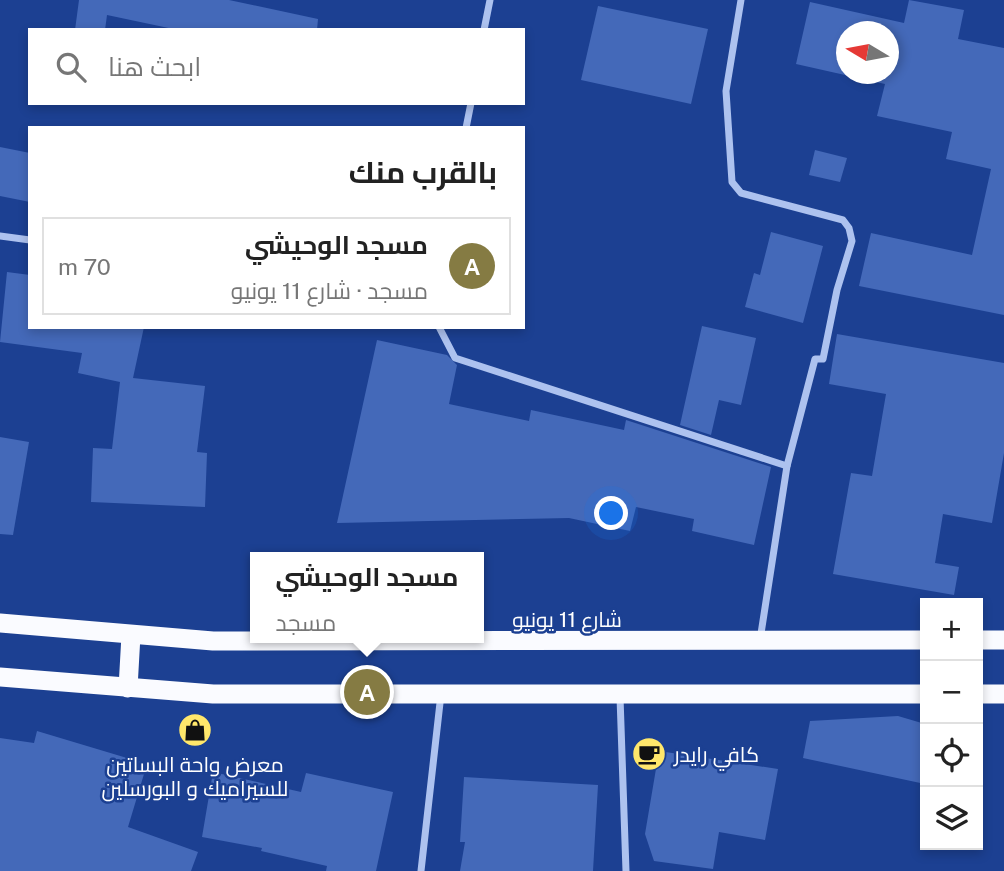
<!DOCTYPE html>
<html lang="ar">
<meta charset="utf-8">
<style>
body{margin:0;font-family:"Public Sans",Cairo,sans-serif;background:#f6f6f6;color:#222;direction:rtl}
.controls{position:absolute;right:21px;bottom:21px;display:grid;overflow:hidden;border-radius:0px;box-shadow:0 4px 10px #0003}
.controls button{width:63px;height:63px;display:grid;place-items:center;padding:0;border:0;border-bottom:2px solid #e0e0e0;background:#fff;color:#222;font:35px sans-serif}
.compass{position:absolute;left:836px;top:21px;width:63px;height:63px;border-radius:50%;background:#fff;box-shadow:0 4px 10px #0003;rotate:280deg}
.you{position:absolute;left:612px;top:514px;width:24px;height:24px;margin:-18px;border:5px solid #fff;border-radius:50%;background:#1a73e8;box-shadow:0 0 0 10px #1a73e833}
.badge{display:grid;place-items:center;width:46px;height:46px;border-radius:50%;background:#857b43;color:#fff;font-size:23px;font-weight:700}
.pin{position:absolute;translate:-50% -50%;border:4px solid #fff;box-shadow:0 2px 7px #0006}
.popup{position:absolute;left:250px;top:552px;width:234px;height:91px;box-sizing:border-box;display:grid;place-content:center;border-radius:0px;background:#fff;filter:drop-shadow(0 2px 5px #0005);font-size:23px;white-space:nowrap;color:#767676}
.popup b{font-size:26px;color:#222}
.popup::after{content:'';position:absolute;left:50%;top:100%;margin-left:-14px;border:14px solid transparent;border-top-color:#fff}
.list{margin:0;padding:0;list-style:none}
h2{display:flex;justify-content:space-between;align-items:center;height:91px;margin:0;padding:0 28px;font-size:30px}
h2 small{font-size:23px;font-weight:400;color:#767676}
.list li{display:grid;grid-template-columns:46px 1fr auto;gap:21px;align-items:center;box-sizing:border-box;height:98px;margin:0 14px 14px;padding:0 14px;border:2px solid #e0e0e0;border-radius:0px}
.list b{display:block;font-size:26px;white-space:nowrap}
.list p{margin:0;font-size:23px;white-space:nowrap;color:#767676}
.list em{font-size:23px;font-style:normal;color:#767676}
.icon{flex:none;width:38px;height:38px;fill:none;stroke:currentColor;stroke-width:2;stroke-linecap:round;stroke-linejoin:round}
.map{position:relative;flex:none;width:1004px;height:871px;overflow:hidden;direction:ltr}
.search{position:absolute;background:#fff;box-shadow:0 4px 10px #0003;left:28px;top:28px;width:497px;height:77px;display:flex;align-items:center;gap:18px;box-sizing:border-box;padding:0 24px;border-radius:0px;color:#767676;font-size:26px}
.panel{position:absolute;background:#fff;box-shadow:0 4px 10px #0003;left:28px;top:126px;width:497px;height:203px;border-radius:0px;direction:rtl}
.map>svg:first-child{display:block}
</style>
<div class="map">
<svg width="1004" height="871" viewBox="0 0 1004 871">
<rect width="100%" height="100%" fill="#1c4092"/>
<!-- building -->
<g fill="#4469b9" fill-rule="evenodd">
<path d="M79,0H229L318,19L317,30H178L107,15L105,30H75Z"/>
<path d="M909,0L964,10L958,39L1004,48V315L859,286L871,233L972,255L991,169L946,159L952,132L877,116L885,84L796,64L810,2L904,23ZM846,32H888V74H846Z"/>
<path d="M598,6L708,29L691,104L581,80Z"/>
<path d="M0,147L30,153V202L0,196Z"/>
<path d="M815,150L847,158L840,182L809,175Z"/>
<path d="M771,232L823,246L803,323L745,307L754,273L760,275Z"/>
<path d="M7,272L30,275V327H144L133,378L205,386L197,452L207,453L205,507L91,502L93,448L112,449L120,382L78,373L82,353L0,342Z"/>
<path d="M702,326L756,338L741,405L719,400L711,435L680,425Z"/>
<path d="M837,334L1004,363V453L992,523L943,514L935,563L959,567L954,595L833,574L851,473L872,476L886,394L829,384Z"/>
<path d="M377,340L447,355L457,365L449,404L529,421L531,410L624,430L626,420L771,467L754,545L692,531L694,519L636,507L630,531L569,518L337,523Z"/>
<path d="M0,437L29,442L13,535L0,534Z"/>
<path d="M898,716L925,724V784L803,758L810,721Z"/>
<path d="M37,731L147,764L128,827L198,852L191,871H0V738L34,743Z"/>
<path d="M659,751L778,769L765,840L719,832L713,869L654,861L645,834Z"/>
<path d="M213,772L301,792L306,773L393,792L376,871H326L327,866L261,851L262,848L202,837Z"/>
<path d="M464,777L598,785L593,871H460L465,842H460Z"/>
</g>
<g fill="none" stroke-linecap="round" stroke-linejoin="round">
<!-- minor -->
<g stroke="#adc2ef" stroke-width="7">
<path d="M741,0L726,91L732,182L741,193L843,220L849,228L852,241L837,290L823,359H815L787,466L760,640"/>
<path d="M484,30L490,0"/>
<path d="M466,128L471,103"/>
<path d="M0,236L30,240"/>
<path d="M439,327L455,358L787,466"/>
<path d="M620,697L626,871"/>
<path d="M421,871L441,694"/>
</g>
<!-- trunk -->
<g stroke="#fafbff" stroke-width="19">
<path d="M0,623L213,641L925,640"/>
<path d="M978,640H1004"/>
<path d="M0,677L213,694H925"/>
<path d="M128,688L131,635"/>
<path d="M978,694H1004"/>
</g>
</g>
<!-- icons -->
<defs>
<g id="shop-disc" transform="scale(1.75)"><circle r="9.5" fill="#ffe76b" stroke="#1c4092"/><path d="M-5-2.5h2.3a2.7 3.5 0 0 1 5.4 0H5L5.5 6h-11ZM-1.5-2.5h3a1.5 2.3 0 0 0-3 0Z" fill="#111"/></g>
<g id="cafe-disc" transform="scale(1.75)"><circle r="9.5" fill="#ffe76b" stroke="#1c4092"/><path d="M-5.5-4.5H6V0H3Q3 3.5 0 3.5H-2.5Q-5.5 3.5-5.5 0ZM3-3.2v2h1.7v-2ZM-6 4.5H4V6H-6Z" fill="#111"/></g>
</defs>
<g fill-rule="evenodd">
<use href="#shop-disc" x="195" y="730"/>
<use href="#cafe-disc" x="649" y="754"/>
</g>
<g text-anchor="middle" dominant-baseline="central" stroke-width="5" stroke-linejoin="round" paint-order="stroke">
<!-- street labels -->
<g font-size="21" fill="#fff" stroke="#1c4092">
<text x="567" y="619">شارع 11 يونيو</text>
</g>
<!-- poi labels -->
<g font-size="21" fill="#fff" stroke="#1c4092" text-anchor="start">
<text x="674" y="754">كافي رايدر</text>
<text x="195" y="764" text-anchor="middle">معرض واحة البساتين<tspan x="195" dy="24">للسيراميك و البورسلين</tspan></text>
</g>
</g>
</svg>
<div class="controls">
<button>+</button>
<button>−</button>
<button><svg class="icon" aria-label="locate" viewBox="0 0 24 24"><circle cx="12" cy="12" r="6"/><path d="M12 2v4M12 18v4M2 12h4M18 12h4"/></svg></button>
<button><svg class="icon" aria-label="layers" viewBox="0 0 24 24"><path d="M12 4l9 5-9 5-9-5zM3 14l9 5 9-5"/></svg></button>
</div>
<svg class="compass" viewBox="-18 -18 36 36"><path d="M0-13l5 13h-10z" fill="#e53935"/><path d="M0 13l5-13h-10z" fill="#767676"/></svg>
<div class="you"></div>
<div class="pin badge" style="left:367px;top:692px">A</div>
<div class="popup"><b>مسجد الوحيشي</b>مسجد</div>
<div class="search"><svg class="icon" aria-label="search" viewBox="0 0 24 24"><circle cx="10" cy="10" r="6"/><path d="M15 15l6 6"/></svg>ابحث هنا</div>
<section class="panel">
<h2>بالقرب منك<small></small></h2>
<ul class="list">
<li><span class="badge">A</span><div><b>مسجد الوحيشي</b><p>مسجد · شارع 11 يونيو</p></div><em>70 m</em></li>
</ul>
</section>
</div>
